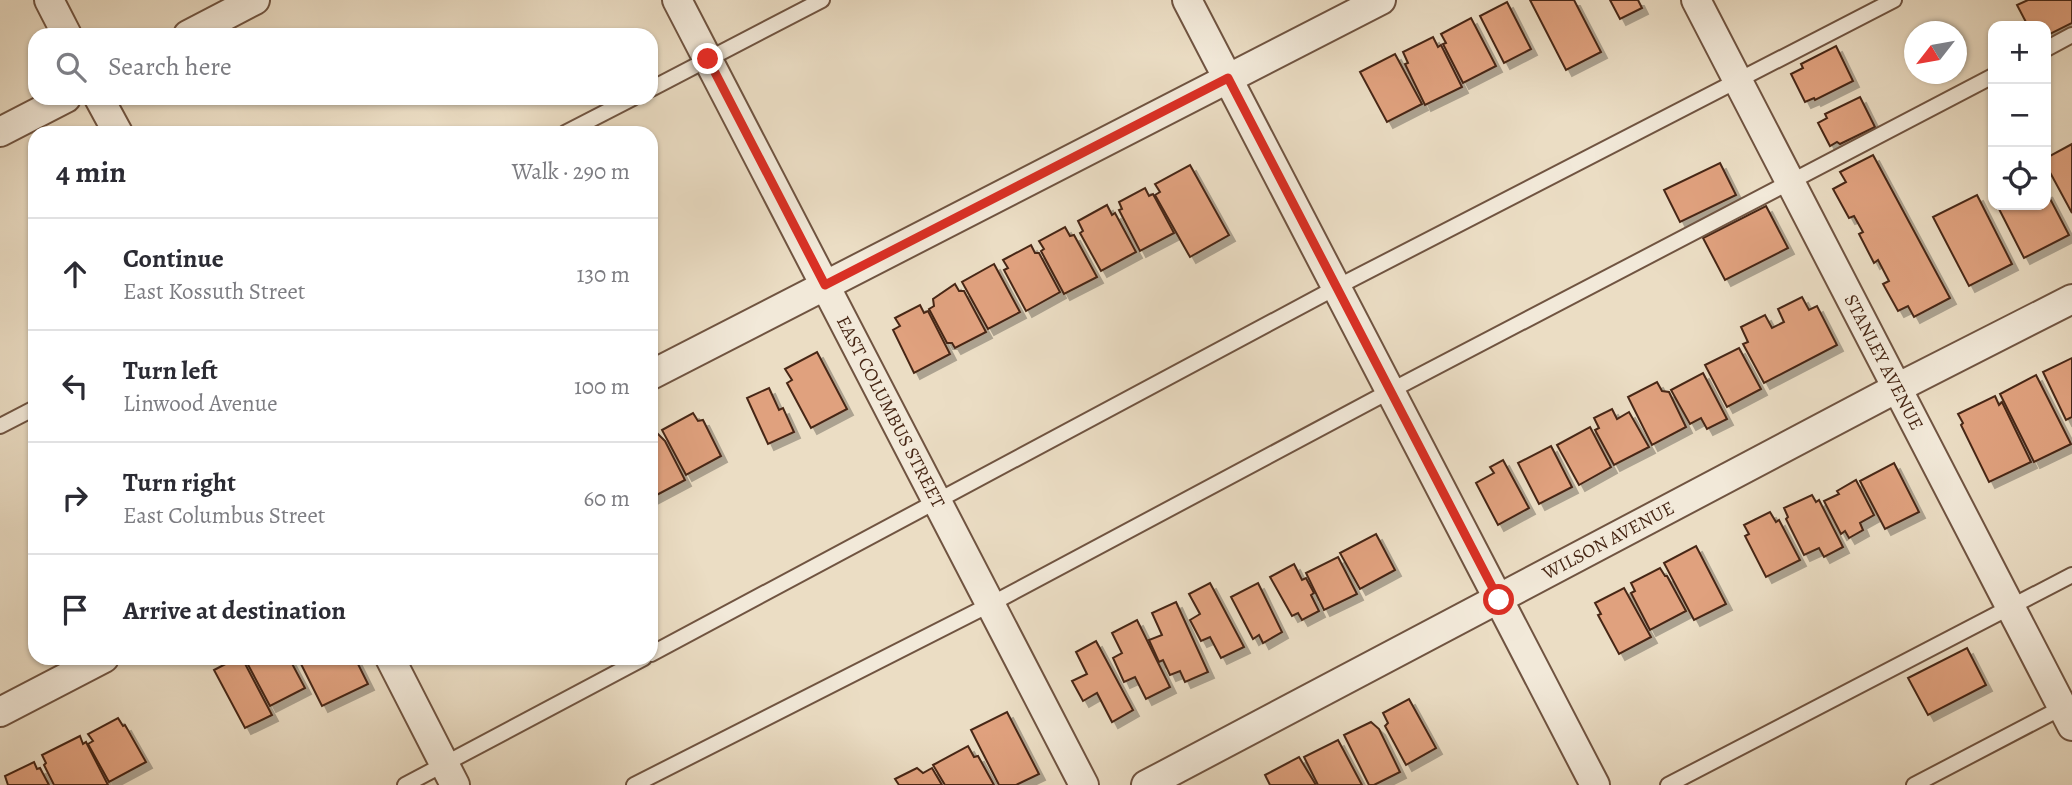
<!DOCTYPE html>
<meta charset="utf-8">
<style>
body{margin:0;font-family:Alegreya,serif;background:#f2f2f3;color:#2b2b33}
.controls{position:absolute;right:21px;top:21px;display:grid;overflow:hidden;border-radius:14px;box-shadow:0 2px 5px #0004}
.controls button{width:63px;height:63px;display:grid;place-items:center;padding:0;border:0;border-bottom:2px solid #e1e1e2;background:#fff;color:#2b2b33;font:35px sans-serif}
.compass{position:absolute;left:1904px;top:21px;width:63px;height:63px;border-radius:50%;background:#fff;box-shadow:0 2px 5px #0004;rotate:239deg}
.stop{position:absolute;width:21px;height:21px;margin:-16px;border:5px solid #d93025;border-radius:50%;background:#fff}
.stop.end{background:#d93025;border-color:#fff;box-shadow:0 2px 7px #0008}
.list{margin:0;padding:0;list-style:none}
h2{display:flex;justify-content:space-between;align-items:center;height:91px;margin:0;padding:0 28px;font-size:30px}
h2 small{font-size:23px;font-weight:400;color:#7c7c81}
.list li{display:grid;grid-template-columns:46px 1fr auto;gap:21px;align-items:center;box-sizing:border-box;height:112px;padding:0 28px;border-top:2px solid #e1e1e2}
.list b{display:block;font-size:26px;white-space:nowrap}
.list p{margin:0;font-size:23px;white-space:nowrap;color:#7c7c81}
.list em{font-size:23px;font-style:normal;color:#7c7c81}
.icon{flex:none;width:38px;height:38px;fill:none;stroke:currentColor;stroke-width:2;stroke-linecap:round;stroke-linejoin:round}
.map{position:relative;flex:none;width:2072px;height:785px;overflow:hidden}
.search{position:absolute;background:#fff;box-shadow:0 2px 5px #0004;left:28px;top:28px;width:630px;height:77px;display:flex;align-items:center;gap:18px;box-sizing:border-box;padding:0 24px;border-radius:21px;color:#7c7c81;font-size:26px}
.panel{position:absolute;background:#fff;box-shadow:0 2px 5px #0004;left:28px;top:126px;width:630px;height:539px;border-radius:21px}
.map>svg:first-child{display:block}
</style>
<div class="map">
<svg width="2072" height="785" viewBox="0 0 2072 785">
<defs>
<filter id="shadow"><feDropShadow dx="6" dy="6" stdDeviation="0" flood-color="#0004"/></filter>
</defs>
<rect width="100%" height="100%" fill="#ebddc4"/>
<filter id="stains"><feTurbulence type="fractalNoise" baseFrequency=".00286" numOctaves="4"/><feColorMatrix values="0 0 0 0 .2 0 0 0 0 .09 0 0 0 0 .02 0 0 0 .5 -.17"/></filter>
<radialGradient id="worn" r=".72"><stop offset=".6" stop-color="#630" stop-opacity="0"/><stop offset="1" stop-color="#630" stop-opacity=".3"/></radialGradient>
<!-- building -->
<g fill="#e0a17e" stroke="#472715" stroke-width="2" filter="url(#shadow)">
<path d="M1530,0H1574L1601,52L1566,70Z"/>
<path d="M1610,0H1638L1642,8L1620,19Z"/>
<path d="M2028,0H2072V23L2046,36V26H2028L2017,5Z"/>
<path d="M1507,2L1531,49L1504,63L1480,16Z"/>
<path d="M1471,18L1496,66L1463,83L1443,44L1446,43L1441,34Z"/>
<path d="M1433,37L1438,47L1441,45L1462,87L1425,105L1405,64L1408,63L1403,52Z"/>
<path d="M1836,46L1853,81L1815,100L1814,98L1805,102L1791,74L1803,68L1801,64Z"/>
<path d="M1395,54L1422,104L1387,122L1360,72Z"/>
<path d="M1860,97L1875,127L1840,144L1837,142L1830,146L1818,123L1827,118L1825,114Z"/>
<path d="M2072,144V213L2046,165V158Z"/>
<path d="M1873,155L1950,298L1914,317L1908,306L1898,311L1883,284L1889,281L1878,260L1874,263L1859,234L1863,232L1854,216L1849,218L1833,189L1846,182L1840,172Z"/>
<path d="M1720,163L1736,195L1680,222L1664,190Z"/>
<path d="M1190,165L1229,235L1190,257L1155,195L1160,192L1155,184Z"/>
<path d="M1145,188L1149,196L1153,194L1174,233L1140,251L1119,210L1122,209L1119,202Z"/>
<path d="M2046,191L2069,235L2024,258L1997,205H2046Z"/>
<path d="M1977,195L2012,264L1969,286L1933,217Z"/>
<path d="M1107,205L1112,215L1115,213L1136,252L1101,271L1080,233L1083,231L1078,221Z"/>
<path d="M1766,206L1788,248L1725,280L1703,238Z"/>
<path d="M1065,227L1070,236L1074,235L1097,277L1064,294L1041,251L1044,249L1039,241Z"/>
<path d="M1031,245L1035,253H1039L1060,292L1026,311L1004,270L1008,268L1003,260Z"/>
<path d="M994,264L1020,312L988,329L962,282Z"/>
<path d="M955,284L959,291H964L986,332L955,348L952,343H947L929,309L934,306L933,299Z"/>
<path d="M1802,297L1809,310L1817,306L1837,345L1764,383L1743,344L1748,342L1741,327L1765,315L1772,328L1784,322L1778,309Z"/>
<path d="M920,305L924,313L928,311L950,354L914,373L893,330L900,326L895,318Z"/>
<path d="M1739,348L1761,389L1727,407L1705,365Z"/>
<path d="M817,352L847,409L811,428L787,383L792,380L785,369Z"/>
<path d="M2072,358V417L2066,420L2043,372Z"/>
<path d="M1703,373L1727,419L1707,429L1701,418L1690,424L1671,390Z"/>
<path d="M2036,375L2071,444L2034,462L2000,394Z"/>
<path d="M1657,382L1662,391L1669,392L1686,427L1652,445L1628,397Z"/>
<path d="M769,388L779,410L783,408L794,432L768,444L747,398Z"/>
<path d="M1995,396L1999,405L2002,402L2031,462L1989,482L1961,425L1963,423L1958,414Z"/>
<path d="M1612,409L1617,419L1629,412L1649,447L1614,465L1595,430L1599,428L1594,418Z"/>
<path d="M693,413L698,421L703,420L721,456L686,475L662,430Z"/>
<path d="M1590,427L1611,467L1579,485L1557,445Z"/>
<path d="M656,432L665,441L685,480L651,498V434Z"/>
<path d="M1551,446L1572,487L1539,504L1518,463Z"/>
<path d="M1503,460L1529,508L1498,525L1476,483L1494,473L1490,467Z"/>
<path d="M1894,463L1919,512L1885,529L1860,481Z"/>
<path d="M1856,480L1874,515L1860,523L1863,530L1849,538L1845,531L1841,534L1824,501L1839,494L1837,491Z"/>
<path d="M1812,495L1816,502L1819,500L1843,547L1824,557L1819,548L1804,555L1786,519L1788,517L1784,508Z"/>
<path d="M1770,512L1776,522L1779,520L1800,560L1766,577L1745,536L1749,534L1744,525Z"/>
<path d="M1376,534L1395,570L1360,589L1340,553Z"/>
<path d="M1696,546L1726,604L1694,620L1664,563Z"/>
<path d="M1338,557L1357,594L1324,610L1306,573Z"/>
<path d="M1294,564L1302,580L1306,578L1314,593L1311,595L1319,611L1302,620L1298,613L1292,616L1270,577Z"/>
<path d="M1660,568L1665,576H1667L1686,611L1650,630L1631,593L1635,591L1631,583Z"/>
<path d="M1210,583L1244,647L1221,658L1210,637L1201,641L1190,620L1200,614L1189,594Z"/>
<path d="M1258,583L1282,632L1263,643L1259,635L1253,639L1231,597Z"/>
<path d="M1624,588L1651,637L1619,654L1598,615L1601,614L1595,603Z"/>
<path d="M1176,602L1208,672L1185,682L1180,671L1170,675L1163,660L1159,662L1149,640L1162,635L1152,613Z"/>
<path d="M1137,620L1170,687L1146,699L1135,677L1124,682L1113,658L1122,653L1112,633Z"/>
<path d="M1096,641L1133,710L1112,722L1097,693L1083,701L1072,681L1087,674L1076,652Z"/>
<path d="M1967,648L1986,685L1928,715L1908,678Z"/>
<path d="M237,658H242L272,715L245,728L214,670Z"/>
<path d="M248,658H289L305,688L270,706L245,659Z"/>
<path d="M298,658H355L368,684L322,706Z"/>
<path d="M1409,699L1436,748L1406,765L1385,726L1388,723L1383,713Z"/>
<path d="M1007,712L1039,774L1016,785H999L971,730Z"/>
<path d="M118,718L123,726L125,725L146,762L109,782L88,744L93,741L88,734Z"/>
<path d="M1371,722L1379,729L1400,772L1374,785H1369L1344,735Z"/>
<path d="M80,736L83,744L86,742L108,785H54L44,765L46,763L42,755Z"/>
<path d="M1338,740L1362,785H1318L1304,757Z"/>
<path d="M968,746L974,757L978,756L994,785H945L933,765Z"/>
<path d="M1299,757L1316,785H1270L1265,775Z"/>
<path d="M34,762L37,769L40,768L49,785H8L5,776Z"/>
<path d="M917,768L923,773L932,768L942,785H899L895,779Z"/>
</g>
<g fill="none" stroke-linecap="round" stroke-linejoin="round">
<!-- lane casing -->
<g stroke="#705441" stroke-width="18">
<g id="lane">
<path d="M2046,49L2072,35"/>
<path d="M651,89L822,0"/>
<path d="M565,133L633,98"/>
<path d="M0,426L35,408"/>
<path d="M651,654L1337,287L1894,0"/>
<path d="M405,785L644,658"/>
<path d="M634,785L991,604L1390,391L1993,76"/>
<path d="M1668,785L2072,575"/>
<path d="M1914,785L2065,706"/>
</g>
</g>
<!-- street casing -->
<g stroke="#705441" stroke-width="32">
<g id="street">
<path d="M49,0L67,35"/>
<path id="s1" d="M677,0L1084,785"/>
<path d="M1187,0L1595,785"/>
<path id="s2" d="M1696,0L2072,726"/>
<path d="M188,35L255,0"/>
<path d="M99,98L118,133"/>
<path d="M0,132L66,98"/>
<path d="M651,375L1381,0"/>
<path d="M390,658L455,785"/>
<path d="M0,712L104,658"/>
<path id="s3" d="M1146,785L1897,388L2072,299"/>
</g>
</g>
<!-- lane -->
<use href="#lane" stroke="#f2e9d9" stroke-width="14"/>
<!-- street -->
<use href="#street" stroke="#f2e9d9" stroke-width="28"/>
</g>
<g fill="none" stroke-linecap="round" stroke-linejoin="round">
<!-- route -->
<path stroke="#d93025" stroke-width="9" d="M708,59L825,285L1228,78L1499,600"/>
</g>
<g text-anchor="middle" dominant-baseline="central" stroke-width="5" stroke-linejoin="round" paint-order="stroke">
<!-- street labels -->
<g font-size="19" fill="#472715" stroke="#f2e9d9">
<text stroke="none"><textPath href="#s2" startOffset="408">STANLEY AVENUE</textPath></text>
<text stroke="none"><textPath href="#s1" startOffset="464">EAST COLUMBUS STREET</textPath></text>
<text stroke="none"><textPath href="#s3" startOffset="523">WILSON AVENUE</textPath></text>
</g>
</g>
<rect width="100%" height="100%" filter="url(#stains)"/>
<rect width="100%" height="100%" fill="url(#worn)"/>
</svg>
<div class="controls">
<button>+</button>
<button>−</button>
<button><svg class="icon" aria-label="locate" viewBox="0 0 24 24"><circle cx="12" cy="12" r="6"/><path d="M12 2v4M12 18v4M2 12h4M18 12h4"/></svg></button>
</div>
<svg class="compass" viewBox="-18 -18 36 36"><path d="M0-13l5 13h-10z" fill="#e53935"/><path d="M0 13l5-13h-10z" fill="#7c7c81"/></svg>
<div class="stop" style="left:1499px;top:600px"></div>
<div class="stop end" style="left:708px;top:59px"></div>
<div class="search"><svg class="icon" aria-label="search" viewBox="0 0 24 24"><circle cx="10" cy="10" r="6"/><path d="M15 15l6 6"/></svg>Search here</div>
<section class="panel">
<h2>4 min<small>Walk · 290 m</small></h2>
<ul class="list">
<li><svg class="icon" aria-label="ahead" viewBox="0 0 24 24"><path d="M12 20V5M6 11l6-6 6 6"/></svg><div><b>Continue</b><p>East Kossuth Street</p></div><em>130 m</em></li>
<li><svg class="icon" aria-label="left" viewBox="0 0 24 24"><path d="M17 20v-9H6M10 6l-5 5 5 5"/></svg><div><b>Turn left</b><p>Linwood Avenue</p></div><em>100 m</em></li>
<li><svg class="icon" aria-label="right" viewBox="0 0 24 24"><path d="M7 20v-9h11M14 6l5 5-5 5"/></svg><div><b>Turn right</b><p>East Columbus Street</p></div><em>60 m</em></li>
<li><svg class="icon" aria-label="arrive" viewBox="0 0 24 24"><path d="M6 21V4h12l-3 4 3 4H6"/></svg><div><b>Arrive at destination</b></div></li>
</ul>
</section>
</div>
